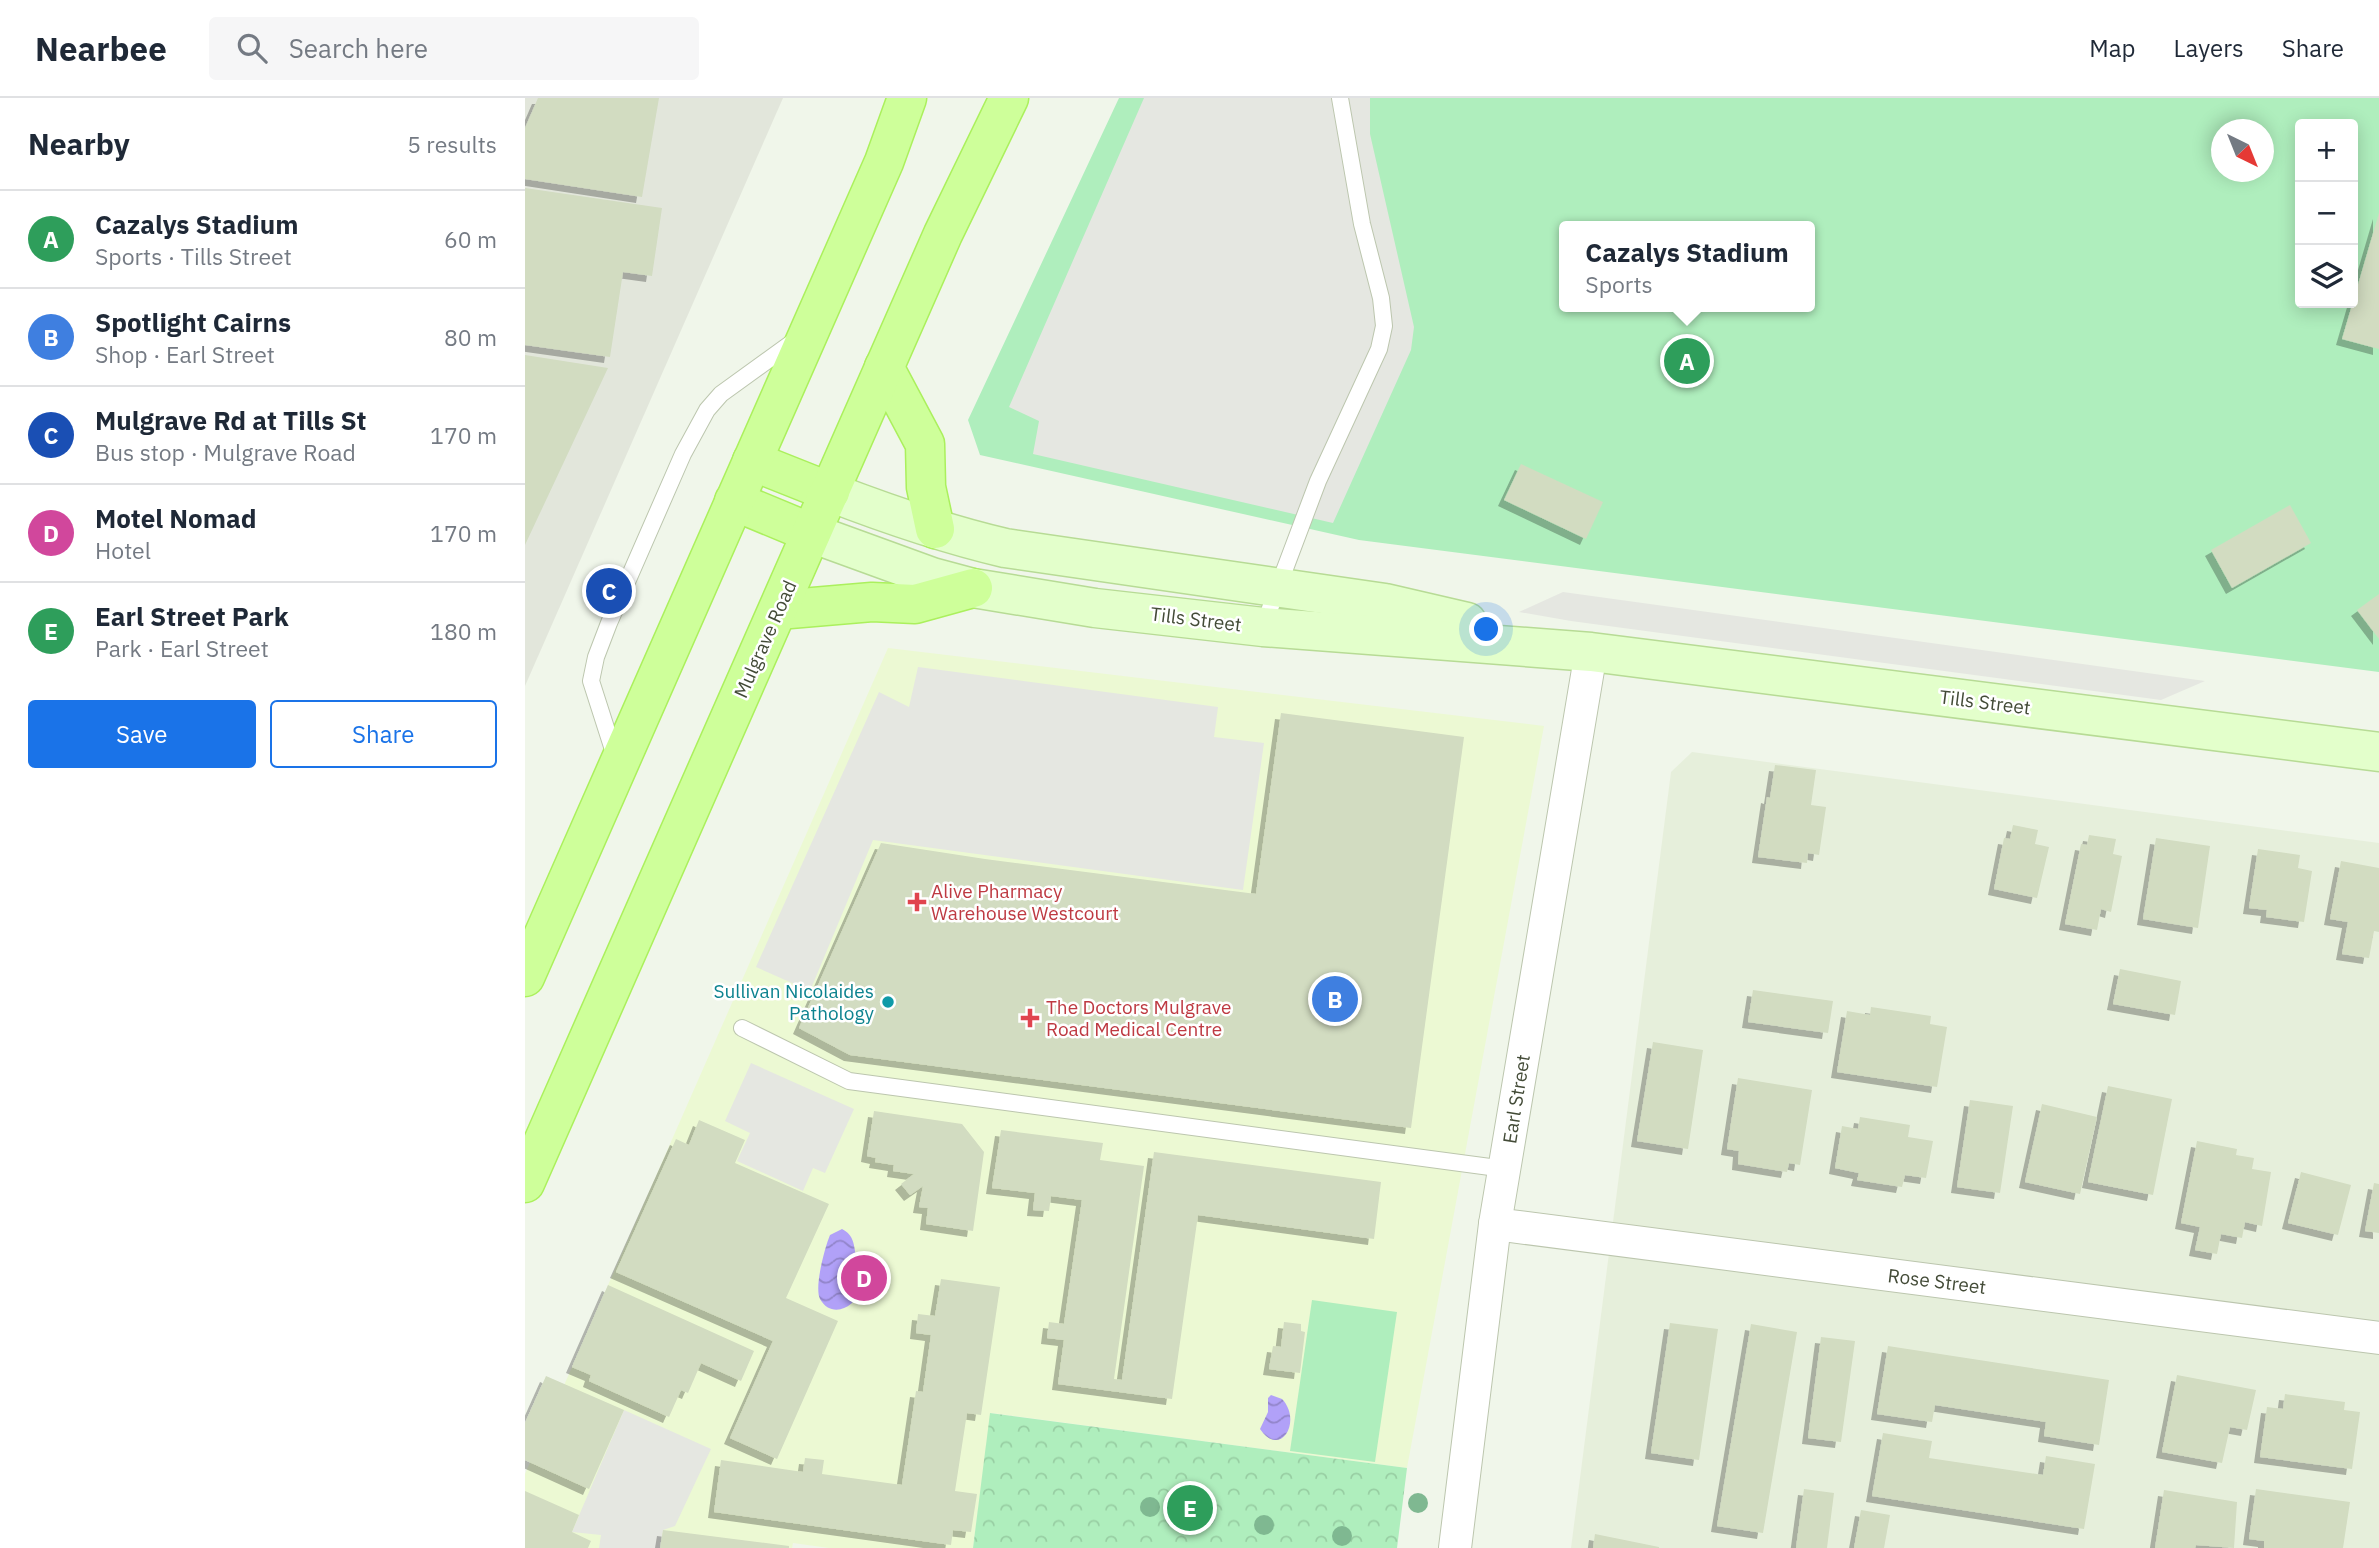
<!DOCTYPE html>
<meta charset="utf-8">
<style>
body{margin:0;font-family:"IBM Plex Sans",sans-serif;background:#f6f6f7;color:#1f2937}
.controls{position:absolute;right:21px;top:21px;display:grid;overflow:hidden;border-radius:7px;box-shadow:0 4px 18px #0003}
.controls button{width:63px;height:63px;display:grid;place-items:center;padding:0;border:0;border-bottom:2px solid #e0e1e3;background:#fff;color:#1f2937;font:35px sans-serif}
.compass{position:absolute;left:1686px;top:21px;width:63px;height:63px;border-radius:50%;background:#fff;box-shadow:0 4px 18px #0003;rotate:137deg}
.you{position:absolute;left:962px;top:532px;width:24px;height:24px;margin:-18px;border:5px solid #fff;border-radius:50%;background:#1a73e8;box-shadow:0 0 0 10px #1a73e833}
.badge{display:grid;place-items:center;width:46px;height:46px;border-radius:50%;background:#1a73e8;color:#fff;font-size:23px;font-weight:700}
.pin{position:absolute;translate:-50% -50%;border:4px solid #fff;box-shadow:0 2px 7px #0006}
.popup{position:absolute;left:1034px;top:123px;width:256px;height:91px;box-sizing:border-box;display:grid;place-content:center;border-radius:7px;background:#fff;filter:drop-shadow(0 2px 5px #0005);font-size:23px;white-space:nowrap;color:#747a83}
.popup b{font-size:26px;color:#1f2937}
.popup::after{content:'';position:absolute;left:50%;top:100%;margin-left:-14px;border:14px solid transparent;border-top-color:#fff}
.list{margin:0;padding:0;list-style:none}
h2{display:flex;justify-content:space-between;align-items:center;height:91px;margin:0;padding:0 28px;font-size:30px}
h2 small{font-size:23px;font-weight:400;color:#747a83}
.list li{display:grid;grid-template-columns:46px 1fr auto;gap:21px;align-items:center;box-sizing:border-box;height:98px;padding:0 28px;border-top:2px solid #e0e1e3}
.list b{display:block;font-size:26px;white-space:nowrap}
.list p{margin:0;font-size:23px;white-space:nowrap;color:#747a83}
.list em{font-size:23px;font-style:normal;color:#747a83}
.actions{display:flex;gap:14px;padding:21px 28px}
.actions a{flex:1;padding:16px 0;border:2px solid #1a73e8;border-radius:7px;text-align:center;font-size:24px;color:#1a73e8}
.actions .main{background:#1a73e8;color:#fff}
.icon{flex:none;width:38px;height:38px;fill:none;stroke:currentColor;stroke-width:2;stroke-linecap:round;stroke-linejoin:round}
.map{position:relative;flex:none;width:1854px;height:1450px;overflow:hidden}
header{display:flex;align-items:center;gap:42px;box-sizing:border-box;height:98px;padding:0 35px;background:#fff;border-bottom:2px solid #e0e1e3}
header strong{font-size:33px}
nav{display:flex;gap:38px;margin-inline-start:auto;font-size:24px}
.search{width:490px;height:63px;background:#f6f6f7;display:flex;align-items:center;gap:18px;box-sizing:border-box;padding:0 24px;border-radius:7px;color:#747a83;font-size:26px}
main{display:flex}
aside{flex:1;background:#fff}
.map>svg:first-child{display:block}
</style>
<header>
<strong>Nearbee</strong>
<div class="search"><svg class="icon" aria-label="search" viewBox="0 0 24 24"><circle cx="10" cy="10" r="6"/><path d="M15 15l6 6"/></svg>Search here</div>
<nav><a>Map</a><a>Layers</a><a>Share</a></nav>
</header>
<main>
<aside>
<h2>Nearby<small>5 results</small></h2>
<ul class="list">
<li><span class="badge" style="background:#2e9e5b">A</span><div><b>Cazalys Stadium</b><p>Sports · Tills Street</p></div><em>60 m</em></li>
<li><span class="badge" style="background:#3f7fe0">B</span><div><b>Spotlight Cairns</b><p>Shop · Earl Street</p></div><em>80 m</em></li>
<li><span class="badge" style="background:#1a4fb4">C</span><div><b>Mulgrave Rd at Tills St</b><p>Bus stop · Mulgrave Road</p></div><em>170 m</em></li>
<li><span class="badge" style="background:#d1479c">D</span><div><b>Motel Nomad</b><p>Hotel</p></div><em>170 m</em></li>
<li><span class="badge" style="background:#2e9e5b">E</span><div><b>Earl Street Park</b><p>Park · Earl Street</p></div><em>180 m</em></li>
</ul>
<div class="actions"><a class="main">Save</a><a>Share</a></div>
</aside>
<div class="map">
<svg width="1854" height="1450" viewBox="0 0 1854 1450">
<defs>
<pattern id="park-crowns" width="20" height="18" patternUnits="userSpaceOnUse" patternTransform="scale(1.75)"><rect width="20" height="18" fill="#afeebd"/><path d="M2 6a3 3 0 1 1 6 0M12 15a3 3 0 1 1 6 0" fill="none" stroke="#98cea3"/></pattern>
<pattern id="water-waves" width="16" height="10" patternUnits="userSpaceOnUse" patternTransform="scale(1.75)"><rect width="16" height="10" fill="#b1a1f8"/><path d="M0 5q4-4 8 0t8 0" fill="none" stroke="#9285ca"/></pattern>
<filter id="shadow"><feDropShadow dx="-6" dy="6" stdDeviation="0" flood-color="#0004"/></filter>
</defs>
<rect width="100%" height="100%" fill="#f0f6ea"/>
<!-- residential -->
<path fill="#e6efdb" d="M1167,654L1854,745V1450H1046L1146,674Z"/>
<!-- commercial -->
<path fill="#ecf9d3" d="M363,550L1019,628L882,1370L466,1315L448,1450H304L268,1445L267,1450H0V1376Z"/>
<!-- industrial -->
<path fill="#e2e6db" d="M0,0H258L0,588Z"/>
<!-- park -->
<path fill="url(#park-crowns)" d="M465,1315L882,1370L872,1450H448Z"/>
<!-- pitch -->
<g fill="#afeebd" fill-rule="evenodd">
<path d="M594,0H1854V574L834,442L455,357L443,322ZM1775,26H1828V205H1775ZM1696,32H1738V74H1696ZM1040,128H1284V209H1040Z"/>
<path d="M787,1202L872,1214L850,1364L765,1353Z"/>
</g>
<!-- parking -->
<g fill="#e5e7e1">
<path d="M619,0H845V36L889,229L886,252L808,425L508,356L514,323L484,309Z"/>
<path d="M1038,494L1680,583L1636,602L1046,523L994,514Z"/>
<path d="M393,569L693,609L689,639L739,645L718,792L348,742L285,893L231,869L354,594L384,609Z"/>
<path d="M226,965L329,1011L300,1075L288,1070L278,1093L212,1063L225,1035L200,1023Z"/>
<path d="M99,1312L186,1351L150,1428L138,1432L136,1450H74L76,1437L47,1434Z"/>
</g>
<!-- water -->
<g fill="url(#water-waves)">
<path d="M317,1131C329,1137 329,1147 331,1159C333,1169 337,1181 335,1191C331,1210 306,1221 295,1201C289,1189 300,1149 305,1137Z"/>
<path d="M746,1297L757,1301C778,1323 755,1361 735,1331L743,1314V1300Z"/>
</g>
<!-- building -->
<g fill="#d2dcc1" filter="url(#shadow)">
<path d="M13,0H134L117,99L0,81V30Z"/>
<path d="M0,90L137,110L127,178L98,174L85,259L0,247Z"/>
<path d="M1854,115V251L1817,241Z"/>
<path d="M0,257L83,270L0,447Z"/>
<path d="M996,366L1078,404L1061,441L979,402Z"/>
<path d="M1765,407L1786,445L1707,490L1686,452Z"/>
<path d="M1854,496V541L1832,512Z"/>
<path d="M756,615L939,639L886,1030L325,957L274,930L356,745L460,761L731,796Z"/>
<path d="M1250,667L1291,672L1286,707L1301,709L1294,757L1283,755L1282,765L1233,759L1242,699L1245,700Z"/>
<path d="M1488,727L1513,732L1510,746L1524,749L1512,800L1469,791L1479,740L1485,741Z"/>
<path d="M1564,737L1591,741L1588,756L1597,758L1586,814L1576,811L1572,832L1540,826L1556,746L1562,747Z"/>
<path d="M1631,740L1685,748L1673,830L1618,821Z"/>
<path d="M1733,751L1775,757L1773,770L1787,773L1779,824L1741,819L1742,812L1724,810Z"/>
<path d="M1816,763L1854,770V834L1849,833L1844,860L1817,856L1823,824L1805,821Z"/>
<path d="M1595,871L1656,883L1650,917L1588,906Z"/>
<path d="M1228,892L1308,903L1303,935L1223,924Z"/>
<path d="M1346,909L1406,918L1405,926L1422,929L1412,989L1312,974L1322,913L1345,917Z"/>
<path d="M1128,944L1178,952L1163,1051L1112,1043Z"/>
<path d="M1213,980L1287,992L1275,1067L1264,1065L1262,1074L1213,1066L1214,1053L1202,1051Z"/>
<path d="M1583,988L1647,1001L1628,1097L1563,1084Z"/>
<path d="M1445,1002L1488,1008L1475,1095L1432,1089Z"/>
<path d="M1517,1006L1572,1019L1555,1096L1500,1084Z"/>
<path d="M349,1013L437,1026L459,1054L448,1133L401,1126L403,1110L394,1109L398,1088L385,1097L376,1086L389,1076L368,1073L369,1067L350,1064L351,1060L342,1058Z"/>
<path d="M1335,1019L1385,1027L1383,1039L1408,1043L1401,1080L1380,1077L1377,1089L1332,1082L1334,1075L1310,1070L1317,1028L1333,1031Z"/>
<path d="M174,1022L220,1042L210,1065L304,1106L261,1200L313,1223L252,1361L205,1340L248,1243L91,1174L151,1041L164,1047Z"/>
<path d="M476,1032L578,1045L575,1062L619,1068L589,1281L597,1282L629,1054L856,1084L849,1141L673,1117L647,1301L533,1286L539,1242L522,1240L524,1224L539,1226L557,1102L526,1098L524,1113L508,1112L510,1095L467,1090Z"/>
<path d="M1672,1043L1712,1051L1711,1057L1729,1060L1727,1071L1746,1074L1737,1128L1720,1124L1717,1140L1696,1136L1692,1156L1670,1152L1675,1129L1656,1125Z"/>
<path d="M1776,1074L1826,1087L1813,1137L1763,1125Z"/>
<path d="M1849,1085L1854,1086V1135L1840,1133Z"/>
<path d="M416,1181L475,1189L456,1317L442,1315L430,1393L452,1396L446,1434L428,1432L426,1447L189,1414L196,1362L278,1374L280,1360L299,1362L297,1376L377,1387L391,1293L398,1294L406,1237L391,1235L393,1216L410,1218Z"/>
<path d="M83,1187L229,1253L216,1283L176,1265L163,1295L156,1292L144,1319L64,1283L66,1277L47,1269Z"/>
<path d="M759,1224L776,1226V1233L780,1234L775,1275L744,1271L748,1248L756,1249Z"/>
<path d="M1145,1225L1193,1231L1174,1362L1126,1355Z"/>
<path d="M1226,1226L1272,1234L1238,1435L1192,1428Z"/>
<path d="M1296,1239L1330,1243L1316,1344L1283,1340Z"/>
<path d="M1363,1248L1584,1282L1574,1347L1519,1338L1521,1324L1410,1307L1407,1324L1352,1316Z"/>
<path d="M1652,1277L1731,1292L1722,1332L1705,1329L1697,1365L1637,1354Z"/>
<path d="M21,1278L99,1312L64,1391L0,1362V1325Z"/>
<path d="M1760,1296L1820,1304L1819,1312L1835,1314L1827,1371L1735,1359L1742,1309L1758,1311Z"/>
<path d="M1358,1335L1407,1343L1404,1360L1518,1377L1521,1358L1570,1366L1559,1431L1347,1398Z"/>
<path d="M1279,1391L1309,1395L1302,1450H1271Z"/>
<path d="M1731,1391L1825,1404L1818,1450H1739V1443L1724,1441Z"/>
<path d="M1639,1392L1712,1404L1709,1450L1671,1447L1670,1450H1630Z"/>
<path d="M0,1393L54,1417L47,1434L66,1443L63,1450H0Z"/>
<path d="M1336,1412L1365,1417L1359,1450H1329Z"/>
<path d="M138,1432L264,1448V1450H135Z"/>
<path d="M1070,1436L1134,1449V1450H1068Z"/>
</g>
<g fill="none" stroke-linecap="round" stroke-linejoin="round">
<!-- lane casing -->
<g stroke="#bcc6ae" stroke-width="18">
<g id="lane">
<path d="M738,529L793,383L854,251L859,228L856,200L837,126L815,0"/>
<path d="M91,661L66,583L71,559L84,525L158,356L182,312L196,296L272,241"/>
<path d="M217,930L324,983L980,1071"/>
</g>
</g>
<!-- street casing -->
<g stroke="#bcc6ae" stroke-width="34">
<g id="street">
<path d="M970,1126L1854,1240"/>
<path d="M930,1450L970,1126L1066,554"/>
</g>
</g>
<!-- secondary casing -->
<g stroke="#b7db95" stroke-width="41">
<g id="secondary">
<path d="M305,394C362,416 420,436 480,450L860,505L942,524"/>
<path d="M286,435L407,479L448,490L570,510L738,529L1066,554L1854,654"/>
</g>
</g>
<!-- primary casing -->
<g stroke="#abf05d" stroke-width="41">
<g id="primary">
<path d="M359,269L400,346L401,389L410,431"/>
<path d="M227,363L305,394"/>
<path d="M209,403L286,435"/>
<path d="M253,512L347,504L390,506L448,490"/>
<path d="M0,879L359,64L382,0"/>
<path d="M0,1085L418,136L484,0"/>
</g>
</g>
<!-- lane -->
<use href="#lane" stroke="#fff" stroke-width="16"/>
<!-- street -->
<use href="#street" stroke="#fff" stroke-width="32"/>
<!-- secondary -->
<use href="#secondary" stroke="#e3ffcb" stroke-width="38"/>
<!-- primary -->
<use href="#primary" stroke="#ceff9a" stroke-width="38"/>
</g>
<!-- trees -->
<g fill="#7fb891">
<circle cx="893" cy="1405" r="10"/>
<circle cx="625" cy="1409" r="10"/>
<circle cx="680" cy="1419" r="10"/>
<circle cx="739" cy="1427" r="10"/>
<circle cx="817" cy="1438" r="10"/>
</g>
<!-- markers -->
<g fill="#e0444e" stroke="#fff" stroke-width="2.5">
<path d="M388.5 793.5h7v7h7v7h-7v7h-7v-7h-7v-7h7z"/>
<path d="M501.5 909.5h7v7h7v7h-7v7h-7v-7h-7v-7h7z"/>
</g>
<circle fill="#0f9aa8" stroke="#fff" stroke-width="2.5" cx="363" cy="904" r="7"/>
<g text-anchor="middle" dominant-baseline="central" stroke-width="5" stroke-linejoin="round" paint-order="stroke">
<!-- street labels -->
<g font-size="19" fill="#434b37" stroke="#fff">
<text transform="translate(671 521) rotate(7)">Tills Street</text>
<text transform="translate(240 541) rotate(-66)">Mulgrave Road</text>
<text transform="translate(1460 604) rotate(7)">Tills Street</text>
<text transform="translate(991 1001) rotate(-81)">Earl Street</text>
<text transform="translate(1412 1183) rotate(7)">Rose Street</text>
</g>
<!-- health labels -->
<g font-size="19" fill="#be3a42" stroke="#fff" text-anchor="start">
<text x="406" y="793">Alive Pharmacy<tspan x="406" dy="22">Warehouse Westcourt</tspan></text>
<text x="521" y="909">The Doctors Mulgrave<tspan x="521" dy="22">Road Medical Centre</tspan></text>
</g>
<!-- culture labels -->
<g font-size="19" fill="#0d838f" stroke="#fff" text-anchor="end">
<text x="349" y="893">Sullivan Nicolaides<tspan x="349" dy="22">Pathology</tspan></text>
</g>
</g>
</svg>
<div class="controls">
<button>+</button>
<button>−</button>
<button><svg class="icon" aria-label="layers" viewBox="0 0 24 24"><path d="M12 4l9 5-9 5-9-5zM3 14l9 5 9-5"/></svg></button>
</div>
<svg class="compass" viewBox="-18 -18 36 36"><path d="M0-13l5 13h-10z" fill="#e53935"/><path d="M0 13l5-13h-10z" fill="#747a83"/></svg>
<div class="you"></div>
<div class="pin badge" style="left:1162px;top:263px;background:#2e9e5b">A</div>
<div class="popup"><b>Cazalys Stadium</b>Sports</div>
<div class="pin badge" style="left:810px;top:901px;background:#3f7fe0">B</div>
<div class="pin badge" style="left:84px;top:493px;background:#1a4fb4">C</div>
<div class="pin badge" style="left:339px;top:1180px;background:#d1479c">D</div>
<div class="pin badge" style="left:665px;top:1410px;background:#2e9e5b">E</div>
</div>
</main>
